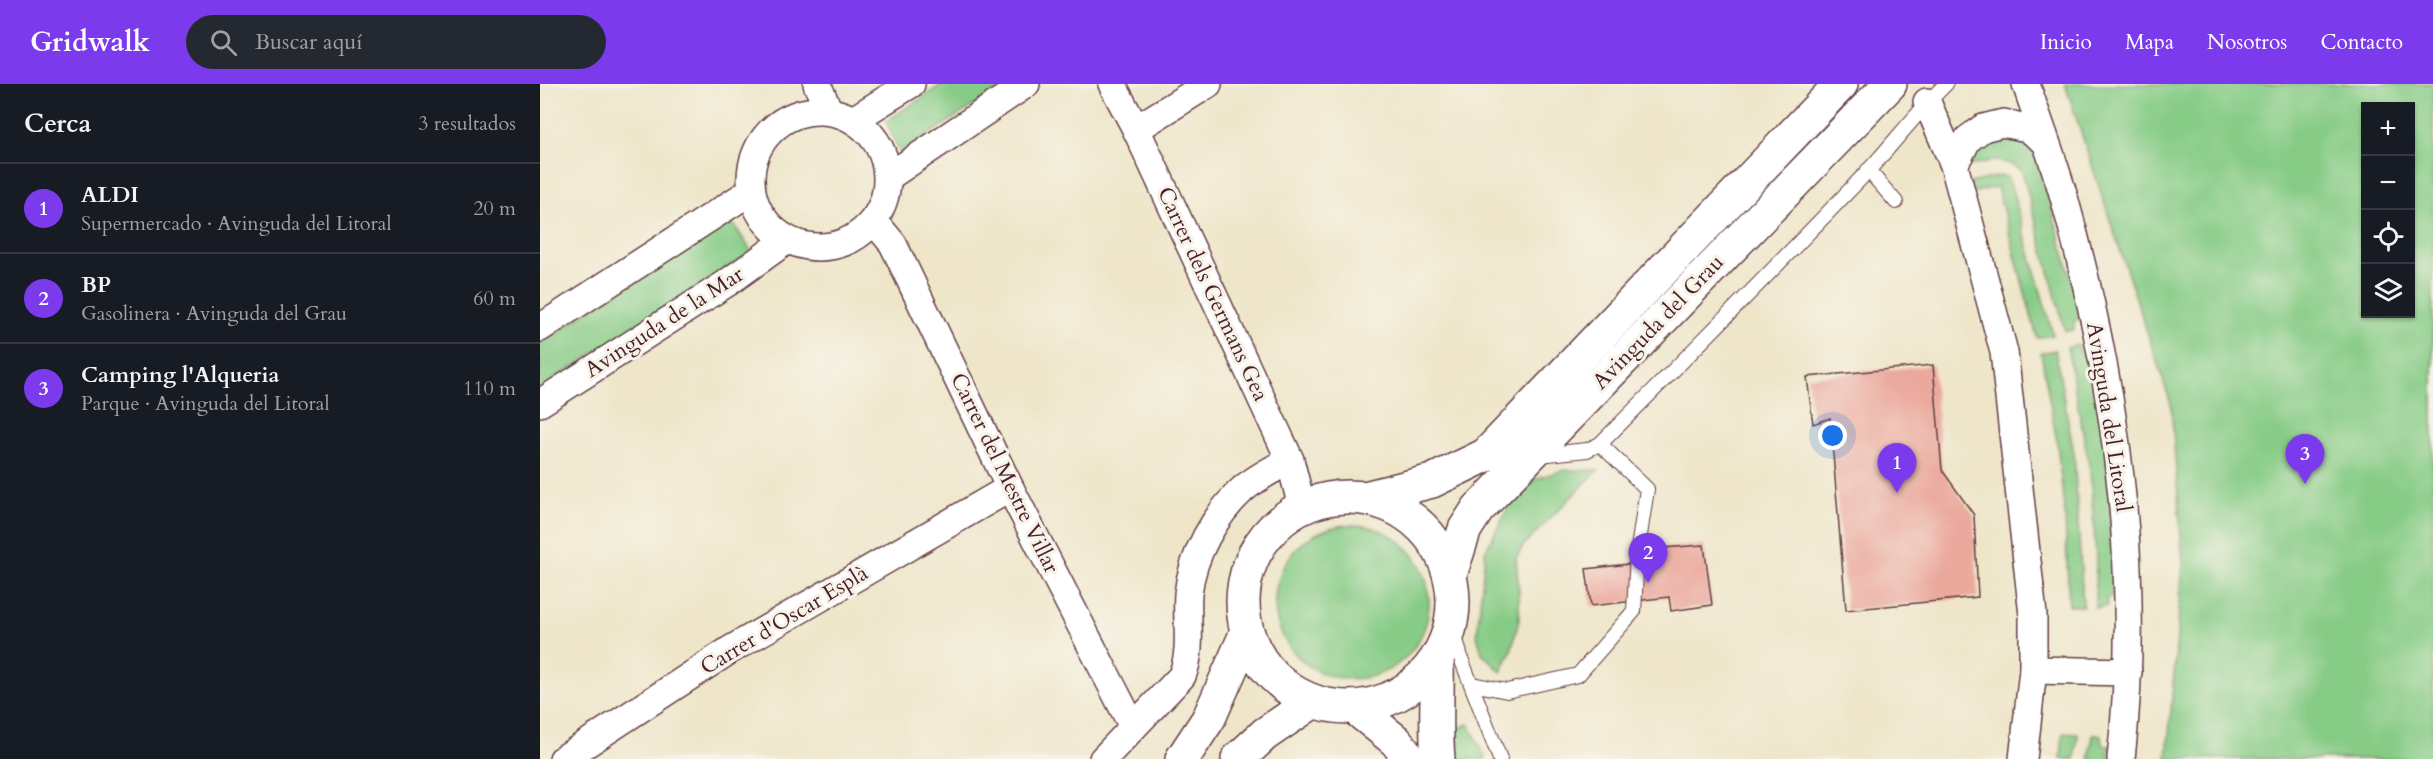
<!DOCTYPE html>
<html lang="es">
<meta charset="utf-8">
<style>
body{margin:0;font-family:Cardo,serif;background:#242831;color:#f1f3f6}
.controls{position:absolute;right:18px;top:18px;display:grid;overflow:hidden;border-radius:0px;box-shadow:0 2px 4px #0004}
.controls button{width:54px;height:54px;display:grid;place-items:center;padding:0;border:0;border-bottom:2px solid #363941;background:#171b24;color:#f1f3f6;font:30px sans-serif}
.you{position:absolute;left:1293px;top:352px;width:21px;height:21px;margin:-15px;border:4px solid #fff;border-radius:50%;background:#1a73e8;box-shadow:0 0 0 9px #1a73e833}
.badge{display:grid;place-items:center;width:39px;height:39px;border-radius:50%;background:#7c3aed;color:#fff;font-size:20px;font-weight:700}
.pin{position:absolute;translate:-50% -50px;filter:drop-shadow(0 2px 3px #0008)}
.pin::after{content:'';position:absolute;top:32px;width:21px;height:18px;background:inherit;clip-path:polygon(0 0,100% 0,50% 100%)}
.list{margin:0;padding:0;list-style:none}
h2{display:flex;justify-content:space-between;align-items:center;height:78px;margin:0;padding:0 24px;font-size:26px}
h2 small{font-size:20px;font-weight:400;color:#9ea1a6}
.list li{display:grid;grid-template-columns:39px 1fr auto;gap:18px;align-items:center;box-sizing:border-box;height:90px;padding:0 24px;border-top:2px solid #363941}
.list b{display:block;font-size:22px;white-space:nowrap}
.list p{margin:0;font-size:20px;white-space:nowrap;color:#9ea1a6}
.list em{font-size:20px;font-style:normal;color:#9ea1a6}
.icon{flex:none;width:33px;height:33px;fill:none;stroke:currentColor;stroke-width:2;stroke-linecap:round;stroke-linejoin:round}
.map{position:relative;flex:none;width:1893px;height:675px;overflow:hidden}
header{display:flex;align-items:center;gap:36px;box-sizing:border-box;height:84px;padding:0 30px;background:#7c3aed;color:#fff}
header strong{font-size:28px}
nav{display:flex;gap:33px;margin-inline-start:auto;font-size:21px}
.search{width:420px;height:54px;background:#242831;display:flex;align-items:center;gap:15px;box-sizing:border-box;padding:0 21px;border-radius:33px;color:#9ea1a6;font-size:22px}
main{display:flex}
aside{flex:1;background:#171b24}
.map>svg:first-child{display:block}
</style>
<header>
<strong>Gridwalk</strong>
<div class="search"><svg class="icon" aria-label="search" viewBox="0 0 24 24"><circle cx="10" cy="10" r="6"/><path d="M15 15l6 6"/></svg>Buscar aquí</div>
<nav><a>Inicio</a><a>Mapa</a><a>Nosotros</a><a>Contacto</a></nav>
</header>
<main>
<aside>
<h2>Cerca<small>3 resultados</small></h2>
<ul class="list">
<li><span class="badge">1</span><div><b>ALDI</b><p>Supermercado · Avinguda del Litoral</p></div><em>20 m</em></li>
<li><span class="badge">2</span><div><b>BP</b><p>Gasolinera · Avinguda del Grau</p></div><em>60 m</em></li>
<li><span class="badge">3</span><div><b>Camping l'Alqueria</b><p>Parque · Avinguda del Litoral</p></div><em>110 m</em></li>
</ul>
</aside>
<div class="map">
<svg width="1893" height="675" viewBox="0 0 1893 675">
<rect width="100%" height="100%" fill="#f7f3e8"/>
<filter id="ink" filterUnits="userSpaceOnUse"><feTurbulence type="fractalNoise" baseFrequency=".0167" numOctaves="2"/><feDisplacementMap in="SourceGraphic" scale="12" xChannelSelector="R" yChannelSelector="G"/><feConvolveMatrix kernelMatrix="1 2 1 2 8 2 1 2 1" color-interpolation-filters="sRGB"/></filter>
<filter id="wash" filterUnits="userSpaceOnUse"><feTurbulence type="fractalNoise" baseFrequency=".008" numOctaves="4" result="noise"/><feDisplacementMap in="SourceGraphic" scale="24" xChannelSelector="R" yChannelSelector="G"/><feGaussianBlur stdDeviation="1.35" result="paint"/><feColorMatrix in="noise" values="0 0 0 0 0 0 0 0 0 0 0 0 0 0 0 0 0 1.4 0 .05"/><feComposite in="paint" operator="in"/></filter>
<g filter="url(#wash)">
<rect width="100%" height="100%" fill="#efe6ca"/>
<!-- green -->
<g fill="#87cc86" stroke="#687658" stroke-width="1.5" fill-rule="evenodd">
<path d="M403,0H467L360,69L346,37Z"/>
<path d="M1525,0H1893V675H1627L1643,479L1631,320ZM1826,22H1870V230H1826Z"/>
<path d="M1457,53C1478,53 1485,57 1497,73L1543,236H1534V246L1525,247L1482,87C1464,73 1450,76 1429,82C1436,64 1438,59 1457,53Z"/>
<path d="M1460,92L1467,93L1471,102L1513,251L1497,254L1457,103L1430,109L1429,99Z"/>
<path d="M190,135L212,168L0,304V259Z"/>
<path d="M1538,261L1541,270H1551L1565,349L1576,512L1566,514L1567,522L1555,524L1556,473L1550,386L1527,263Z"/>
<path d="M1515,266L1534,369L1543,522H1529L1525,433L1517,358L1501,269Z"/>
<path d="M1024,386H1058L983,462L976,474L979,510V536L971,567L961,588L942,569L937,552L945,468L968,424L995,395Z"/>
<circle cx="812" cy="518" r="77"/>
<path d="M929,640L946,675H920L916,645Z"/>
<path d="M1523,649L1538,650L1535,675H1521Z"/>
<path d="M1553,651H1561L1562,661L1570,662L1569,675H1549Z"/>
</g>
<g id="blocks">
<!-- building -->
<g fill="#eba99d">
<path d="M1393,281L1402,386L1434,431L1438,513L1306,526L1290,334L1273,340L1267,293Z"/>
<path d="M1164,461L1172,521L1131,527L1129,513L1051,522L1046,485L1123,476L1122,464Z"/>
</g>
</g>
</g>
<g filter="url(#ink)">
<use href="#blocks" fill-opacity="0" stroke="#633d43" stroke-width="1.5"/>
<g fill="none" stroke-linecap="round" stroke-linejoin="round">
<!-- service casing -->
<g stroke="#633d43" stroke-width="16">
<g id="service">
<path d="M1328,86L1356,118"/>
<path d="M999,371L1047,366L1060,360C1150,270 1239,180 1327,88C1354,59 1377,28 1406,0"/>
<path d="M912,541L922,577L960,675"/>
<path d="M932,600L967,607L1038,591L1094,527L1097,471L1107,405L1060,360"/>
</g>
</g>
<!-- minor casing -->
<g stroke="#633d43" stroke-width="30">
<g id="minor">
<path d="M277,0L288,25"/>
<path d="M572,0L596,45L750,376L762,423"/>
<path d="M1486,0C1499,39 1514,77 1525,117C1576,300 1602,485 1581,675"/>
<path d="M1387,18L1414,81L1464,268L1493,531V586L1483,675"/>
<circle cx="279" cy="95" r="68"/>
<path d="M313,36L371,0"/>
<path d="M596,45L668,0"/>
<path d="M1414,81L1428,55L1443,44L1463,39L1487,44L1505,57"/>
<path d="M348,93L486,0"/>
<path d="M334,137L353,160L470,404L593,643"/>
<path d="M0,244L211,107"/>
<path d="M0,319L187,199L247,156"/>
<path d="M1493,586L1588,588"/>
<path d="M23,675L190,566L470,404"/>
<path d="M563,675L642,592C653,565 646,538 648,510C652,471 675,431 703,405C717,393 734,385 750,376"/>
</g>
</g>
<!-- secondary casing -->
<g stroke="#633d43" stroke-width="36">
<g id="secondary">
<circle cx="808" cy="518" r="105"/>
<path d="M825,414L892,397L946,371L1301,0"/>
<path d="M910,491L925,445L938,425L1350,0"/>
<path d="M897,578C898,611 895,643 898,675"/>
<path d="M815,624L856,657L870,675"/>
<path d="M642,675L669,634L707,548"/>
<path d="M698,675L725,650L772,618"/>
</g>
</g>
<!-- service -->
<use href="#service" stroke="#fff" stroke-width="14"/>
<!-- minor -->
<use href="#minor" stroke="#fff" stroke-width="27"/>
<!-- secondary -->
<use href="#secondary" stroke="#fff" stroke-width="33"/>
</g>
</g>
<g text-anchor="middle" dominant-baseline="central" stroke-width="6" stroke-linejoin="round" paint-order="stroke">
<!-- street labels -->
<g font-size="22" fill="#4a1f2b" stroke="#f7f3e8">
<text transform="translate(673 210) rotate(65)">Carrer dels Germans Gea</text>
<text transform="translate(124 238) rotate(-33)">Avinguda de la Mar</text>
<text transform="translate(1118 238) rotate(-46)">Avinguda del Grau</text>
<text transform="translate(1569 333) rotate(81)">Avinguda del Litoral</text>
<text transform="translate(465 389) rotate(64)">Carrer del Mestre Villar</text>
<text transform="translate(244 536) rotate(-31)">Carrer d'Oscar Esplà</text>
</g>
</g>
</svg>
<div class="controls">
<button>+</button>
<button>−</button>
<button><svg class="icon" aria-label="locate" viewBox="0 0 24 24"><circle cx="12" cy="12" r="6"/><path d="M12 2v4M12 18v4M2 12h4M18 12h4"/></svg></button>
<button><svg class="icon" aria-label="layers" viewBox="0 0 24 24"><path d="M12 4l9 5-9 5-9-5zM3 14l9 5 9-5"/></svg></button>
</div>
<div class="you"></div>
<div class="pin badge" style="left:1357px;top:409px">1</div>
<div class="pin badge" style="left:1108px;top:499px">2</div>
<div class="pin badge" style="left:1765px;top:400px">3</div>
</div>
</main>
